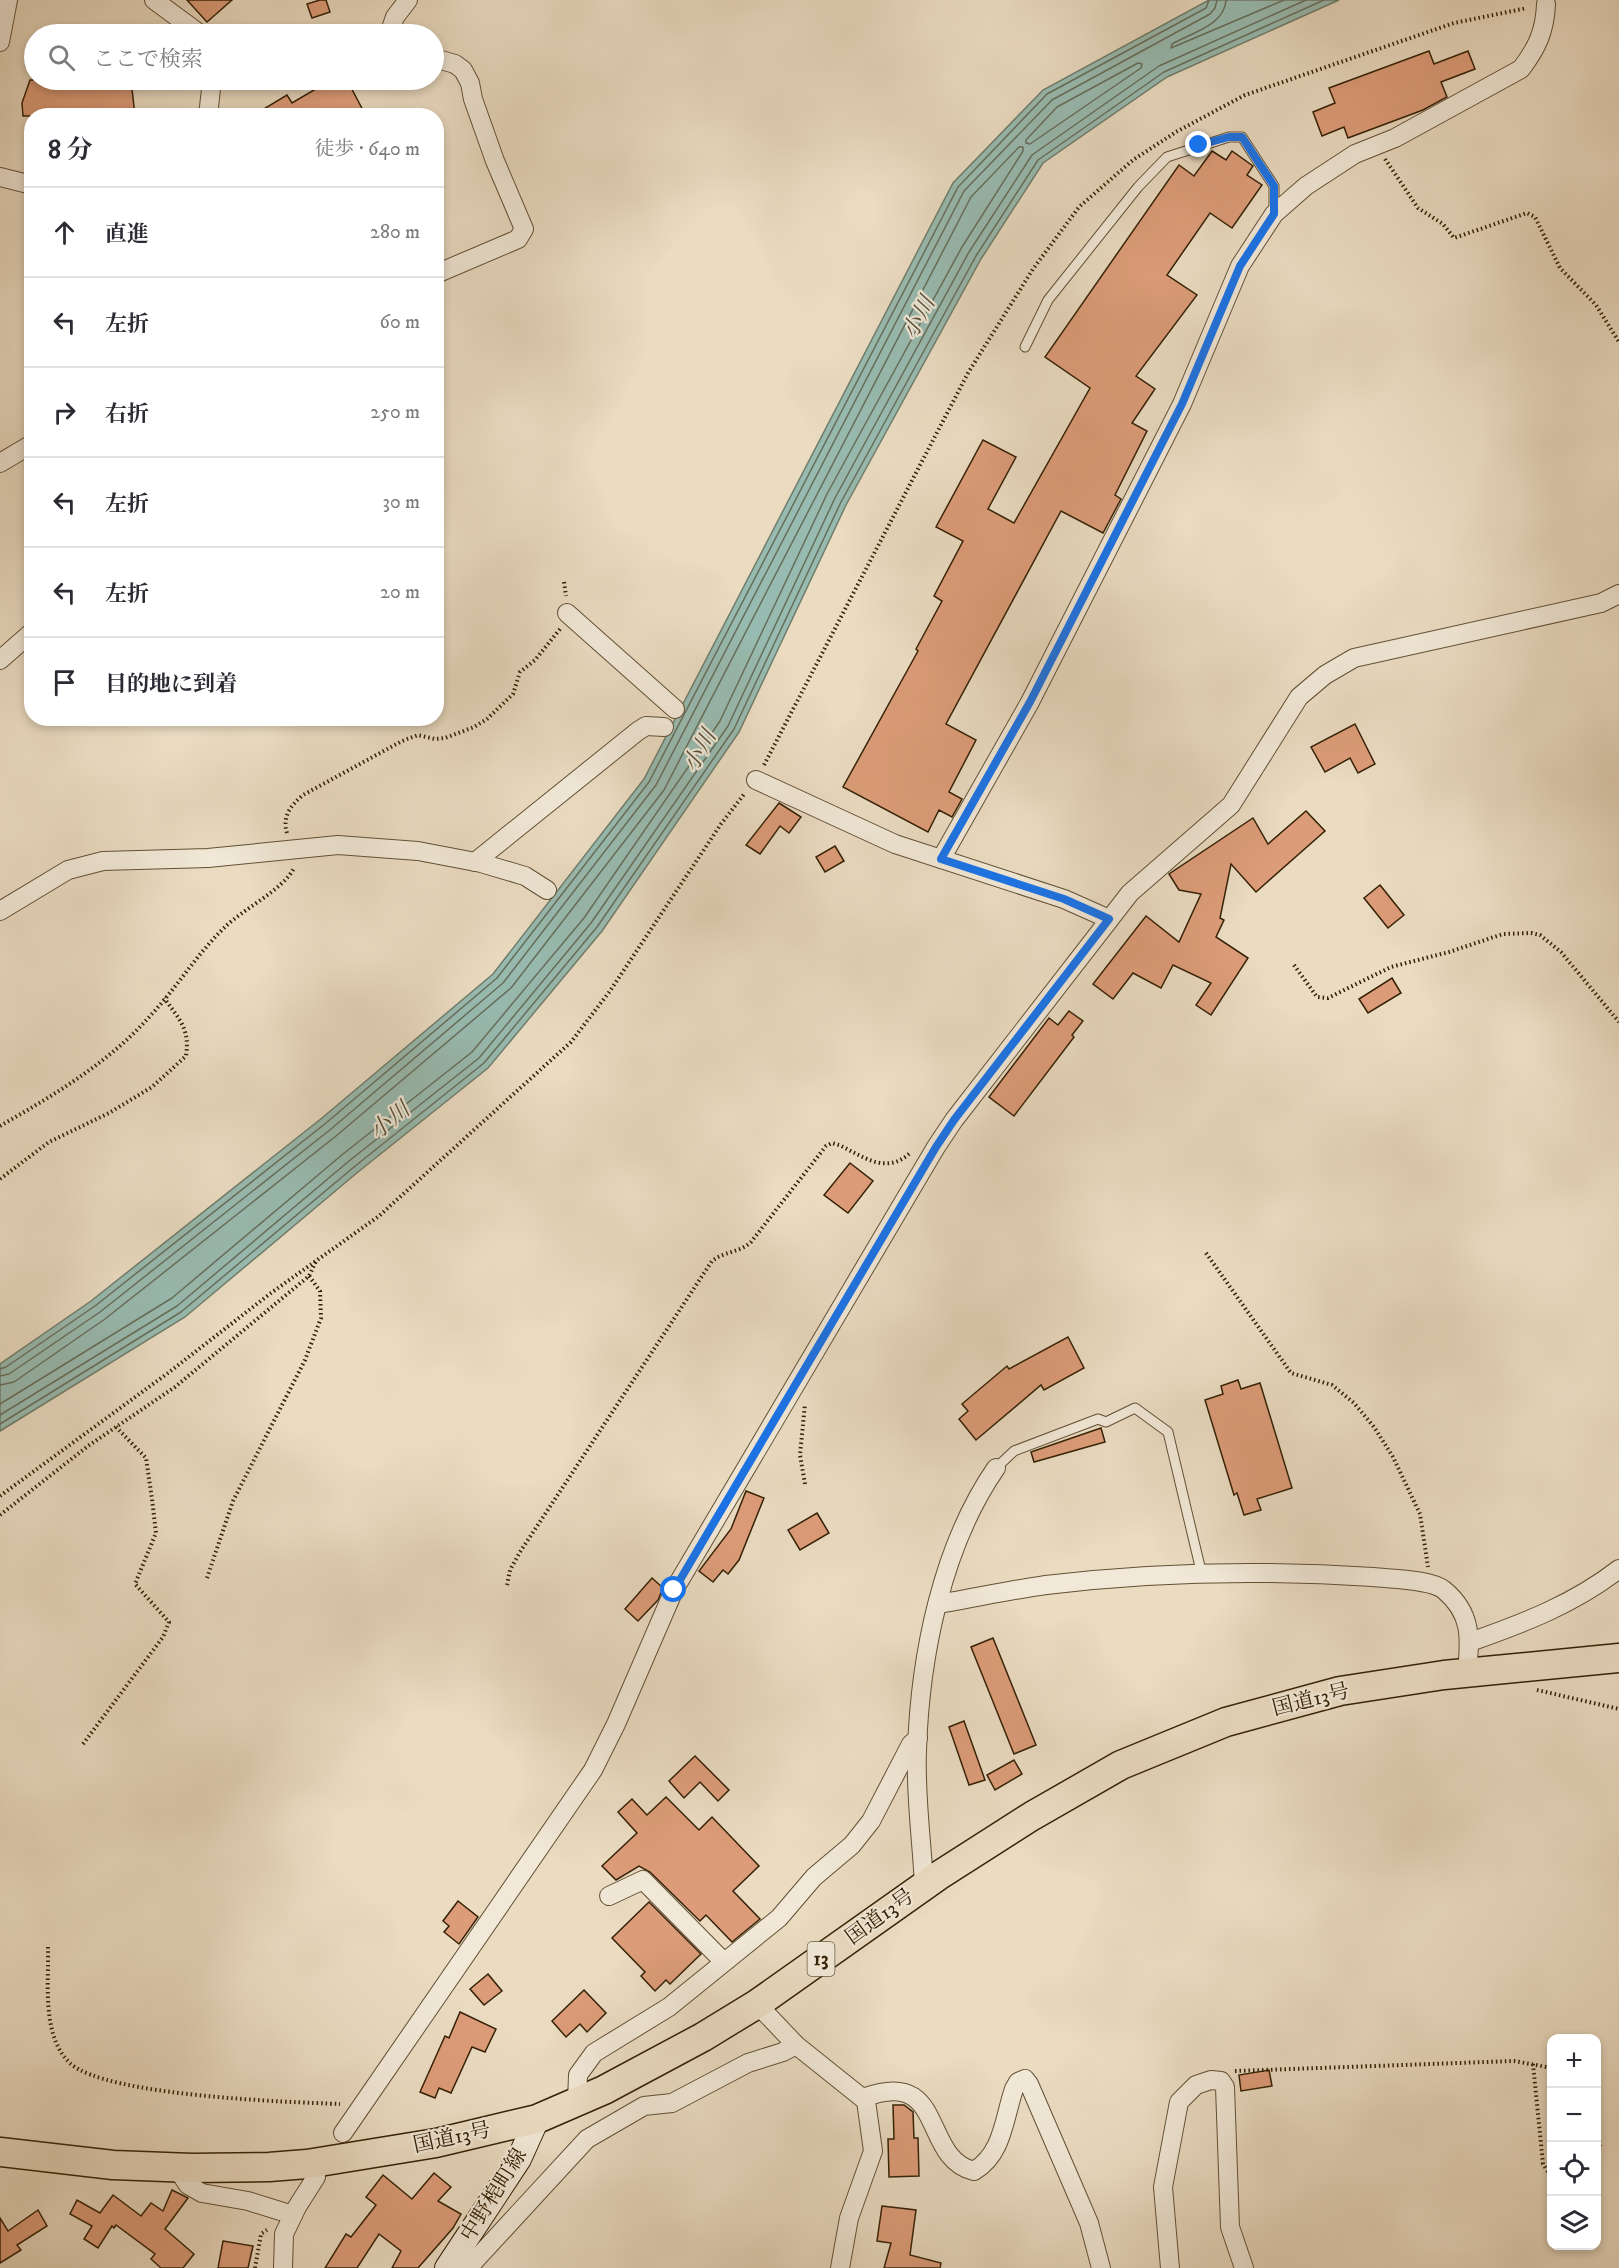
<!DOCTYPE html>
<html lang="ja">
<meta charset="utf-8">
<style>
body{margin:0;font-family:"IM FELL DW Pica","Noto Serif JP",serif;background:#f7f7f7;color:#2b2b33}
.controls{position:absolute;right:18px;bottom:18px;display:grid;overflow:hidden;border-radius:12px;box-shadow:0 3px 9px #0003}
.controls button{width:54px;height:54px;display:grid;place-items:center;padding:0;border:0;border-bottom:2px solid #e1e1e2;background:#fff;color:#2b2b33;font:30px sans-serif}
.stop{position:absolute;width:18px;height:18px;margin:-14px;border:4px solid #1a73e8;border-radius:50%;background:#fff}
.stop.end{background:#1a73e8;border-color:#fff;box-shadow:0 2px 6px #0008}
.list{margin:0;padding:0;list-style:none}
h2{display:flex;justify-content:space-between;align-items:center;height:78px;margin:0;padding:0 24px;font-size:26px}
h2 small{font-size:20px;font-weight:400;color:#7c7c81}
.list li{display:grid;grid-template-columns:39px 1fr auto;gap:18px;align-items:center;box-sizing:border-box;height:90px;padding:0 24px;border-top:2px solid #e1e1e2}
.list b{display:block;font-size:22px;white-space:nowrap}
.list em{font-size:20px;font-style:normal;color:#7c7c81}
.icon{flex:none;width:33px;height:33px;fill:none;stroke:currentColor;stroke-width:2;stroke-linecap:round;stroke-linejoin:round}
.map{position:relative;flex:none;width:1619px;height:2268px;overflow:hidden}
.search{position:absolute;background:#fff;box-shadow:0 3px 9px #0003;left:24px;top:24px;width:420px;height:66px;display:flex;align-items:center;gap:15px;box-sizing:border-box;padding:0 21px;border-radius:33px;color:#7c7c81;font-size:22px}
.panel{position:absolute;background:#fff;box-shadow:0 3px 9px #0003;left:24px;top:108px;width:420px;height:618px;border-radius:24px}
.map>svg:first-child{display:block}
</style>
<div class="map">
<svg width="1619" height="2268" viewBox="0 0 1619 2268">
<rect width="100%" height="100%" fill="#eadbc1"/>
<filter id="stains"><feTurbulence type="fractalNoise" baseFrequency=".00333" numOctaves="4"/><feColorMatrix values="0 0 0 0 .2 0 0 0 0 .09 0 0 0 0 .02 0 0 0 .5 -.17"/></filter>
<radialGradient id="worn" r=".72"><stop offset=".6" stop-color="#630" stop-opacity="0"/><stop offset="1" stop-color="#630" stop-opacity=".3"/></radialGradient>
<!-- water -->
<path fill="#98bbb1" stroke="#707d6c" stroke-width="1.5" d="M1209,0H1339L1167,77L1043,163L981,259L846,505L739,732L602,931L488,1068L358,1172L185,1317L0,1431V1364L91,1301L322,1118L493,974L644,779L953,183L1043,90Z"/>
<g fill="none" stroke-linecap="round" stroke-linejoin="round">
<!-- shore -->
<g stroke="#666e5b" stroke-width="1.5">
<path d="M1226,0C1225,25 1191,33 1172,44L1171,48L1284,0"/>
<path d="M1138,63L1142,64L1141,68L1030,144L1026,143V140L1057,107Z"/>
<path d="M0,1369L6,1367L95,1306L326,1123L497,978L649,782L958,187L1047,94L1206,8L1209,0"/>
<path d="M0,1376L9,1374L100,1312L331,1129L503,983L656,785L964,191L1052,100L1210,14L1215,8L1217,0"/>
<path d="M0,1385L14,1382L105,1319L336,1136L511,988L664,790L971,197L1019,147H1023V151L962,247L827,494L720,721L584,918L472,1052L343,1154L172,1298L0,1404"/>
<path d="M0,1415L177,1306L349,1161L479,1058L591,923L728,726L835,498L969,252L1032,155L1159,66L1306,0"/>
<path d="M0,1424L181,1312L354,1167L484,1063L597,927L734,729L841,502L976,256L1038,160L1164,72L1324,0"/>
</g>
</g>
<!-- building -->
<g fill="#dd9c79" stroke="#342105" stroke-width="1.5">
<path d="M187,0H232L207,22Z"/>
<path d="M320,0H326L330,12L312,18L307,4Z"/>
<path d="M1429,51L1434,64L1468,51L1475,69L1441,82L1447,97L1423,110L1348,138L1344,127L1322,136L1313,112L1335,103L1329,88Z"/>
<path d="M30,80H125L132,89L135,116H23L22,103Z"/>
<path d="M331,80H347L366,116H252L287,95L292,103Z"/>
<path d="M1212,151L1226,160L1232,151L1253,166L1247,175L1262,185L1232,228L1210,213L1167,275L1197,295L1136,376L1155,389L1132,423L1147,431L1115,495L1121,499L1103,533L1061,511L946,724L976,740L949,792L962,799L952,817L939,810L928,832L843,787L918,651L916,649L942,601L934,596L963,541L936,527L983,440L1016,457L988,509L1014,523L1090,388L1045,357L1179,165L1194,176Z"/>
<path d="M1355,724L1375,764L1358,773L1350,758L1325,772L1311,747Z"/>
<path d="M779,803L801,817L789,833L780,826L760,854L746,845Z"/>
<path d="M1306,811L1325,831L1256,892L1231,864L1220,918L1224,920L1216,937L1248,958L1211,1015L1196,1005L1211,983L1173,965L1161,988L1133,973L1113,999L1093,984L1146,916L1179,942L1201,894L1179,890L1169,874L1253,818L1268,844Z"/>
<path d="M835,846L844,861L825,872L816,857Z"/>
<path d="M1380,885L1404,915L1388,928L1364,898Z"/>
<path d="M1392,978L1401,993L1368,1013L1359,999Z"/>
<path d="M1069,1011L1083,1021L1072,1035L1074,1037L1014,1116L989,1097L1049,1018L1058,1025Z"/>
<path d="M850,1163L873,1181L848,1213L824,1195Z"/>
<path d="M1068,1337L1084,1368L1044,1390L1041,1385L976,1440L959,1419L968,1411L962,1404L1007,1366L1009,1369Z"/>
<path d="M1238,1380L1241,1389L1260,1383L1292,1488L1257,1499L1261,1510L1244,1515L1237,1493L1234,1495L1205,1400L1223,1394L1221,1386Z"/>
<path d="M1101,1428L1105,1442L1034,1462L1031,1452Z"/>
<path d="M746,1491L764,1498L739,1560L728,1574L723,1570L713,1582L699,1571L731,1529Z"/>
<path d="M817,1513L829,1533L800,1550L788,1530Z"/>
<path d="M652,1578L663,1588L658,1600L638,1621L625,1609Z"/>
<path d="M993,1638L1036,1745L1014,1754L971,1647Z"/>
<path d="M964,1721L985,1780L969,1785L949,1727Z"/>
<path d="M695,1756L729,1790L718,1801L700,1782L684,1798L669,1781Z"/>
<path d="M1014,1760L1022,1774L995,1790L987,1775Z"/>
<path d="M666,1797L699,1830L712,1817L759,1866L733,1891L760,1919L732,1942L706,1915L700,1921L650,1872L639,1866L616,1880L602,1866L637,1833L618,1812L632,1799L647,1815Z"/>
<path d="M458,1901L478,1917L459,1944L444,1932L449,1926L443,1921Z"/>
<path d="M649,1902L701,1954L670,1984L666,1980L655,1991L641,1976L645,1972L612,1938Z"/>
<path d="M488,1974L502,1991L484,2005L470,1989Z"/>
<path d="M584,1990L606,2013L587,2032L580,2024L566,2037L552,2021Z"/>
<path d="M460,2012L496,2029L485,2052L472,2047L451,2093L439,2088L435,2098L420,2092L445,2036L449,2038Z"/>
<path d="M1269,2070L1272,2086L1241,2091L1239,2075Z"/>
<path d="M893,2105H904L913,2112L914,2138H918L919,2176L889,2177L888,2139H894Z"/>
<path d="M434,2173L451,2187L438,2201L461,2214L453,2228L418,2268H392L401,2251L379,2234L357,2268H325L346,2234L351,2237L376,2205L366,2197L383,2175L412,2199Z"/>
<path d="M172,2190L188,2198L165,2229L194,2254L183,2268H161L151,2259L155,2254L116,2225L114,2228L112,2226L98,2248L84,2239L92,2226L70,2214L77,2200L100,2213L113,2195L141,2216L151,2203L163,2211Z"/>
<path d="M882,2206L916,2210L910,2255L941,2263L940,2268H884L891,2243L877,2241Z"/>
<path d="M38,2210L47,2226L17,2245L21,2250L0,2263V2218L8,2231Z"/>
<path d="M223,2241L253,2246L248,2268H218Z"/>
</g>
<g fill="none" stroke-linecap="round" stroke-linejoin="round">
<!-- service casing -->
<g stroke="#625034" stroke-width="11">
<g id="service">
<path d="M1025,347L1048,300L1138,187L1167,157L1229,137H1242L1274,186V214"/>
<path d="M996,1468L1014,1451L1098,1419L1106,1422L1135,1408L1168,1432L1202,1575"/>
</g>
</g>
<!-- minor casing -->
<g stroke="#625034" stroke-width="20">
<g id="minor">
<path d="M154,0L200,34"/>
<path d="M389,34L395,17L408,0"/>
<path d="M0,42L8,0"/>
<path d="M434,58L455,64L463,70L470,83L473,99L495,161L524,229L518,239L436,274"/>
<path d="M208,116L212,80"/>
<path d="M0,177L32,185"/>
<path d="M0,463L32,444"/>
<path d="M567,613L675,709"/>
<path d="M0,660L32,632"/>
<path d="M756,780L895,844L1064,899L1109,919"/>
<path d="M941,859L1030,702L1182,404L1240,266L1274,214L1306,186L1355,154L1395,138L1521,69C1537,48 1545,31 1546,4"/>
<path d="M475,862L638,731L646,726L664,727"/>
<path d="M0,911L68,870L103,861L208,858L338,845L418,851L481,863L525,876L547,890"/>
<path d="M938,1604C974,1598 1010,1590 1046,1585C1152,1572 1266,1570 1373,1577C1390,1579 1431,1579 1444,1590C1473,1614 1470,1640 1467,1673"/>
<path d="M1470,1642C1524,1623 1574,1604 1619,1569"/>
<path d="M924,1886C922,1841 915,1795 917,1750C920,1656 942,1546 996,1468"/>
<path d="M609,1896L643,1880L724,1962"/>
<path d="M757,2004L796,2045L866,2101L873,2151L849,2218L840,2268"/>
<path d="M863,2098C947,2066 920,2158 974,2171C1003,2154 1004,2118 1014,2089L1018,2082L1025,2079L1029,2084L1089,2223L1101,2268"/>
<path d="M577,2102L578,2075L594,2053L669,2007L779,1918L814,1877L852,1845L871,1821L911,1744L918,1738"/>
<path d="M343,2133L593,1770L616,1724L674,1590L936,1147L954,1120L1130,893L1231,805L1299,697L1325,675L1354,658L1601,603L1619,594"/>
<path d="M176,2167L188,2185L202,2193L248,2201L293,2215"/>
<path d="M283,2268L284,2234L297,2207L316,2177"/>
<path d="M468,2268L587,2139L644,2106L672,2103L748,2063L783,2052L796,2045"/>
<path d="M1170,2268L1163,2187L1179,2102L1196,2085L1211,2080L1221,2081L1225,2087L1230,2227L1244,2268"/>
</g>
</g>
<!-- secondary casing -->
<g stroke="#342105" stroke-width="26">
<path id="secondary" d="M447,2268L519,2159L537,2119"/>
</g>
<!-- trunk casing -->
<g stroke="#342105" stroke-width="31">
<path id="trunk" d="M0,2152L113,2165L192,2168L269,2167L307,2164L436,2143L537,2119L604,2090L703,2037L757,2004L938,1876L1032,1816L1121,1765L1226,1722L1340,1691L1444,1675L1619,1658"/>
</g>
<!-- path -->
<g stroke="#342105" stroke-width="4" stroke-dasharray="1.5 3" stroke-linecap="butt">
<path d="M1385,159L1418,208L1443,224L1454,238L1527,213L1535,217L1560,268L1596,305L1619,342"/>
<path d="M564,582L566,596"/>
<path d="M764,765L968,373L1033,269L1079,207L1133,160L1176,132L1245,95L1454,23L1527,8"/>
<path d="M287,833C282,817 290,806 303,795L402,741L418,735L435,739L445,738L474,727L487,719L513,694L520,672L535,660L560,629"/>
<path d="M1294,965L1317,997L1328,998L1391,967L1449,952L1503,934L1531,933L1540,935L1561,952L1619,1022"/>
<path d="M0,1126C54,1095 110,1062 151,1015C177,987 197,954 225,927C243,909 283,890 294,868"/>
<path d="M0,1179L49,1142L109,1113L152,1087L186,1056C190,1029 180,1020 164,998"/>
<path d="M1206,1253L1291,1373L1332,1385L1354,1403L1374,1427L1393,1457L1420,1514L1428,1567"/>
<path d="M805,1484L800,1455L805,1404"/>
<path d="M0,1496L168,1373L271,1293L379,1216L571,1042L610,991L721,824L745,793"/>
<path d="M0,1515L88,1446L175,1387L309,1276L317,1259"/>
<path d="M207,1578L233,1501L305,1360L321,1318L320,1291L309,1276"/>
<path d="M507,1585L510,1570L520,1552L712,1261C725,1251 739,1253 751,1242L826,1146L832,1143L839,1145C864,1157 886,1175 910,1153"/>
<path d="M1537,1690L1619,1709"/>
<path d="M83,1744L163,1637L169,1622L135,1584L156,1533L152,1499L146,1458L116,1427"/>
<path d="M48,1947C49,1983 41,2037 71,2064C108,2096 287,2102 340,2104"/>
<path d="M1533,2064L1543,2164L1552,2178"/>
<path d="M1235,2071L1514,2061L1552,2068"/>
<path d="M1596,2132L1600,2147L1596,2159"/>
<path d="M255,2268L261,2234L267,2230"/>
</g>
<!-- service -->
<use href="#service" stroke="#f1e8d7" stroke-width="9"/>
<!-- minor -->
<use href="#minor" stroke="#f1e8d7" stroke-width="18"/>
<!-- secondary -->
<use href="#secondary" stroke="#f1e8d7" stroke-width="24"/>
<!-- trunk -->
<use href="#trunk" stroke="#eadbc1" stroke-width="28"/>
</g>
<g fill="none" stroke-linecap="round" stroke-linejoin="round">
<!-- route -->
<path stroke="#1a73e8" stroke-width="8" d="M674,1590L936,1147L954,1120L1109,919L1064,899L941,859L1030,702L1182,404L1240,266L1274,214V186L1242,137H1229L1199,145"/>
</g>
<g text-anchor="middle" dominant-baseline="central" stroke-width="4.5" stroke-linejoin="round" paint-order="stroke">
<!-- shield labels -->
<rect fill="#f1e8d7" stroke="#6d5d44" stroke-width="1.5" x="807.5" y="1942" width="27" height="34" rx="4.5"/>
<g font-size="20" font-weight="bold" fill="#342105">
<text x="821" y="1959">13</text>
</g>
<!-- street labels -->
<g font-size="21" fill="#342105" stroke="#f1e8d7">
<text transform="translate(1311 1700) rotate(-14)">国道13号</text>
<text transform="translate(880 1917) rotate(-36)">国道13号</text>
<text transform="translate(452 2138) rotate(-12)">国道13号</text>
<text transform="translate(494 2195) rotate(-58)">中野梍町線</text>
</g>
<!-- water labels -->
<g font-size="22" font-style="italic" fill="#524f39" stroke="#f1e8d7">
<text transform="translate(919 318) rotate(-62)">小川</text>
<text transform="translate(700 751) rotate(-61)">小川</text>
<text transform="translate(390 1121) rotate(-40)">小川</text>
</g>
</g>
<rect width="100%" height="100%" filter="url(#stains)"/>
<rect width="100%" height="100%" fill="url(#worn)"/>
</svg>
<div class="controls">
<button>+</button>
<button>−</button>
<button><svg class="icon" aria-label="locate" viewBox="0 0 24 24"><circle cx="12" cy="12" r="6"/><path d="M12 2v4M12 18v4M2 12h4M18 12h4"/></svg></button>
<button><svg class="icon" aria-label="layers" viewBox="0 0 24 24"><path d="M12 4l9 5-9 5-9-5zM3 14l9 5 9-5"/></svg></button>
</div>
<div class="stop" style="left:674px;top:1590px"></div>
<div class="stop end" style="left:1199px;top:145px"></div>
<div class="search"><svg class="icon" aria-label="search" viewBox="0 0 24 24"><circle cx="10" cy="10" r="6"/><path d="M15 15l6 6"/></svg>ここで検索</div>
<section class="panel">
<h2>8 分<small>徒歩 · 640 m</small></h2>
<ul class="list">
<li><svg class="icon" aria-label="ahead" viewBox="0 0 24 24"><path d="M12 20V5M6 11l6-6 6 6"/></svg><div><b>直進</b></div><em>280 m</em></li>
<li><svg class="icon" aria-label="left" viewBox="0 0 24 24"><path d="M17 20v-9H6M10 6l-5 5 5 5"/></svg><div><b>左折</b></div><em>60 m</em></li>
<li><svg class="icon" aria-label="right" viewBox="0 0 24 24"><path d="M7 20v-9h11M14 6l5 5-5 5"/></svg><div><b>右折</b></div><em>250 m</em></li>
<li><svg class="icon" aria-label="left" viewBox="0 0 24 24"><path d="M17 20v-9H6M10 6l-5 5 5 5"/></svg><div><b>左折</b></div><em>30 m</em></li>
<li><svg class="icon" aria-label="left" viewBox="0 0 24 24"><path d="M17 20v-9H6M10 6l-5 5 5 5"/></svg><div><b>左折</b></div><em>20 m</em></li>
<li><svg class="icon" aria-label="arrive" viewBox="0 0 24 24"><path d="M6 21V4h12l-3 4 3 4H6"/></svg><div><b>目的地に到着</b></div></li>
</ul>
</section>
</div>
